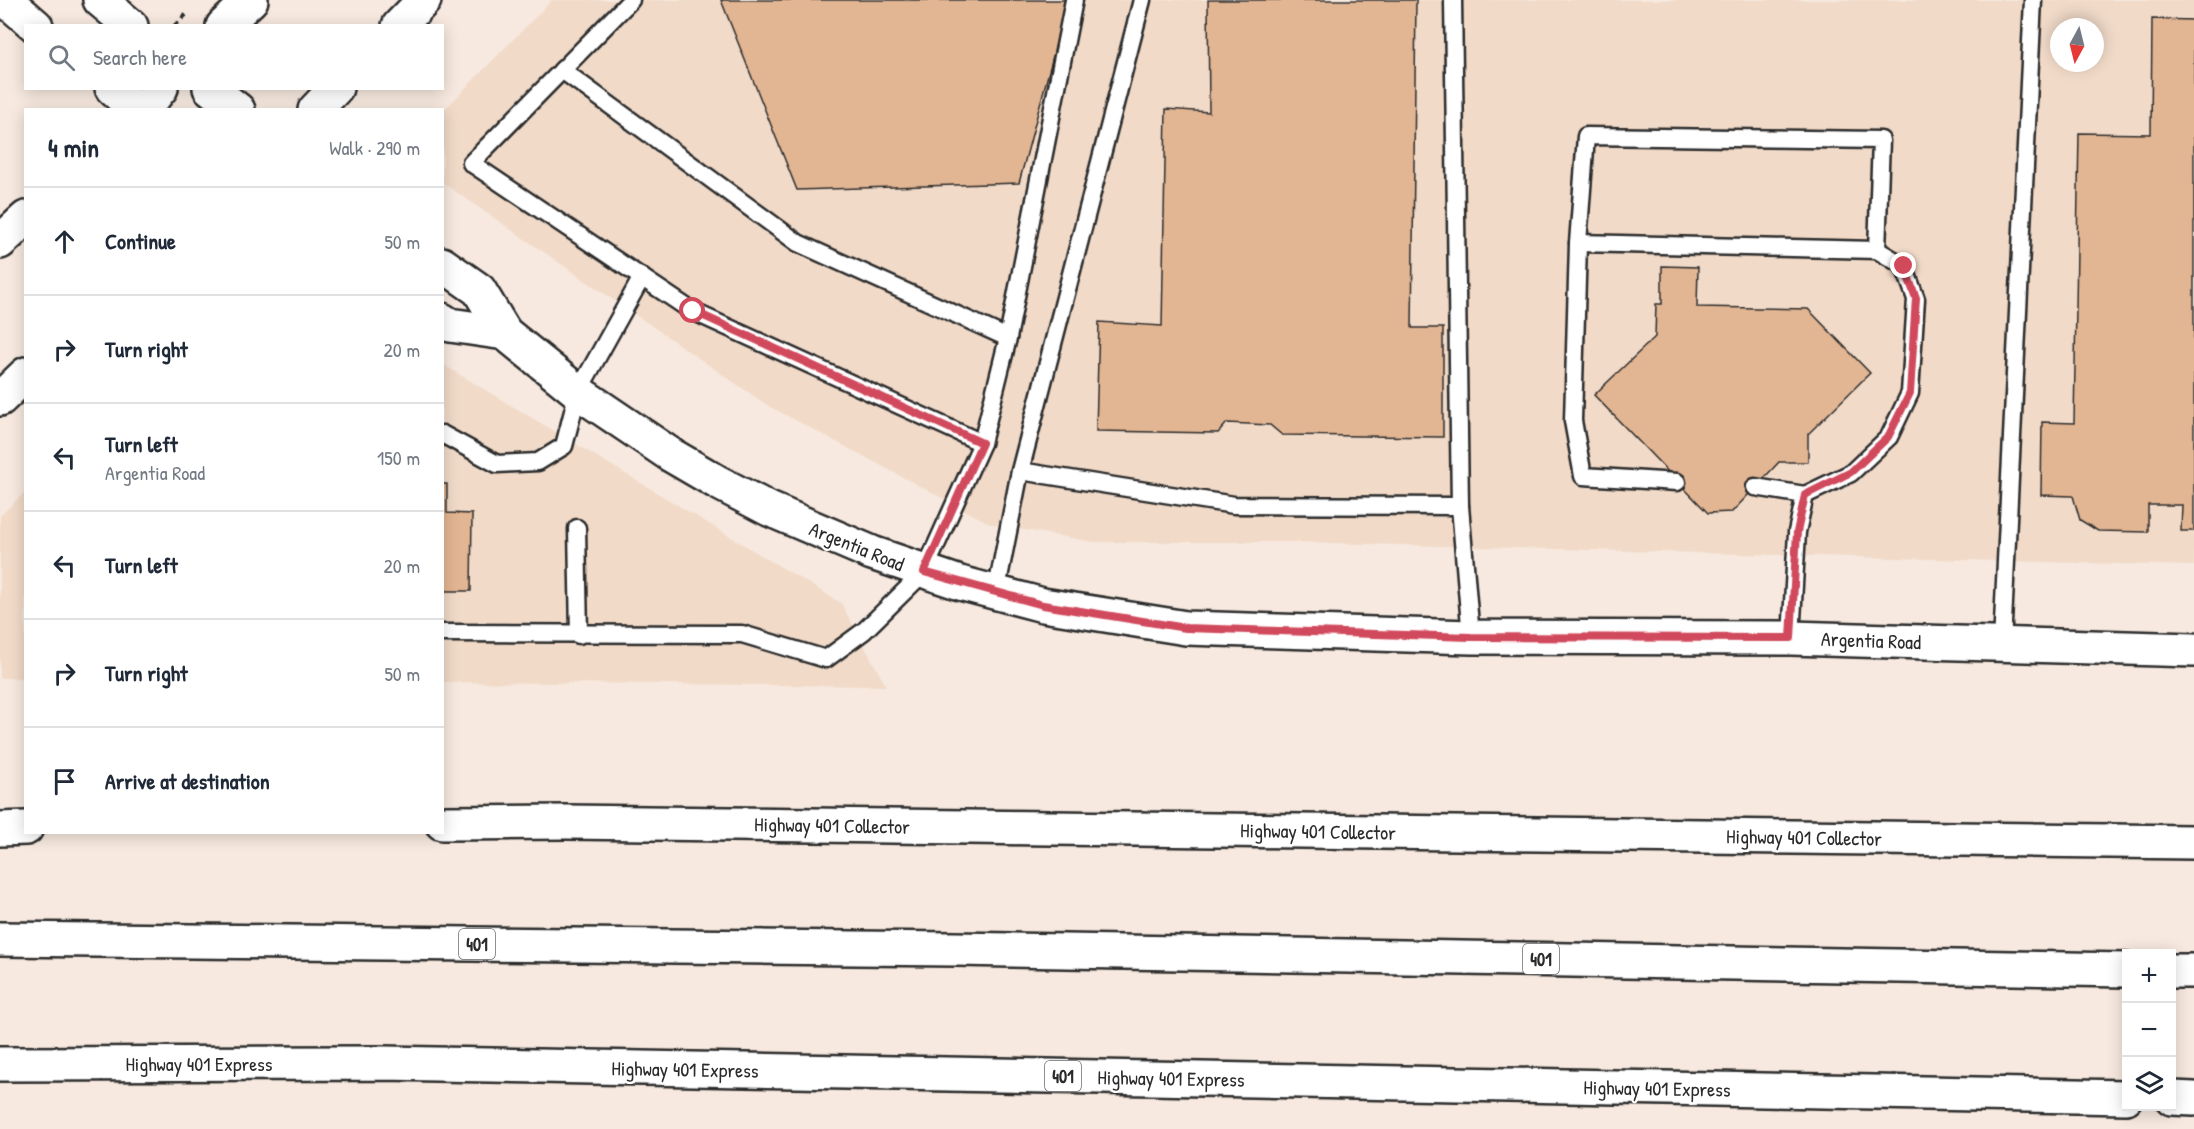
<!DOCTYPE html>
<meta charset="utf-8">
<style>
body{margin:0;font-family:"Patrick Hand",sans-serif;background:#f2f2f3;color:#1f2937}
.controls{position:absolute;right:18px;bottom:18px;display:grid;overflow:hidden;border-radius:0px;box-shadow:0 3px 15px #0003}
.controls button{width:54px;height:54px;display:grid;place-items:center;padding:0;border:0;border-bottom:2px solid #e0e1e3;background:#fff;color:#1f2937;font:30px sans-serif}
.compass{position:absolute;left:2050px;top:18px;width:54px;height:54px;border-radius:50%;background:#fff;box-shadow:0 3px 15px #0003;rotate:187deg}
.stop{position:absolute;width:18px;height:18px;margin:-14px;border:4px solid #d1495b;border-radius:50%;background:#fff}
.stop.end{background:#d1495b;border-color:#fff;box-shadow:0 2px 6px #0008}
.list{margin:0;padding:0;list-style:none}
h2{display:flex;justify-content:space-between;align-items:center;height:78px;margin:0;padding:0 24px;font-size:26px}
h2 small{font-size:20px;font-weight:400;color:#747a83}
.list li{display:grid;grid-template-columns:39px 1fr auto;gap:18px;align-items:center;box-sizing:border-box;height:108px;padding:0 24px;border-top:2px solid #e0e1e3}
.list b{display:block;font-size:22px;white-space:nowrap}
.list p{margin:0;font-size:20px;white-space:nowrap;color:#747a83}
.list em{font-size:20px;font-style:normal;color:#747a83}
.icon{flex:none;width:33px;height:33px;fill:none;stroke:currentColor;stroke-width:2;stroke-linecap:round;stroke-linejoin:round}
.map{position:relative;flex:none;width:2194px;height:1129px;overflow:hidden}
.search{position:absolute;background:#fff;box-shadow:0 3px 15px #0003;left:24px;top:24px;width:420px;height:66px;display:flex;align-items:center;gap:15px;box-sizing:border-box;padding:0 21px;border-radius:0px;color:#747a83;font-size:22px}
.panel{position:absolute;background:#fff;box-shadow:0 3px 15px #0003;left:24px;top:108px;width:420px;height:726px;border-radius:0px}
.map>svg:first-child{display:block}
</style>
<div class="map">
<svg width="2194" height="1129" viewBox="0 0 2194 1129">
<rect width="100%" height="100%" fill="#f7e9df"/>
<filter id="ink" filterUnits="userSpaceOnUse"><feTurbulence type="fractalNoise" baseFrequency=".0167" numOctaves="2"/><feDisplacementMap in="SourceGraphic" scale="12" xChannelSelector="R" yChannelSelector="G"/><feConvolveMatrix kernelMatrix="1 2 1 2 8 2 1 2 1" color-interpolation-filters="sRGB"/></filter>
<g filter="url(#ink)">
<!-- built -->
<g fill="#f1dac8" fill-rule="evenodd">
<path d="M552,0H2194V566L1293,542H1094L991,524L767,405L443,183V111ZM2059,27H2095V63H2059Z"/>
<path d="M442,364L841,603L886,686L443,682Z"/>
<path d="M25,492V678H0V516Z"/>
</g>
<!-- building -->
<g fill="#e3b693" stroke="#2b2b2b" stroke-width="1.5">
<path d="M721,0H1068L1019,183L797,190Z"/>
<path d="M1208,0H1416L1412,328H1443V437L1282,435L1270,425L1227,423L1218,433L1096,431L1099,322L1162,326L1166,109L1209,112Z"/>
<path d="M2152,19L2194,20V531H2181L2182,505H2148V532L2098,531L2080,520L2073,496L2041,495L2042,422L2074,423L2079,133L2151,134Z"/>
<path d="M1662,266L1698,267L1697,307L1808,309L1870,373L1808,434V462H1779L1732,512L1708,513L1594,395L1655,337L1656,304H1662Z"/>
<path d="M442,484H447V513L472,514L471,591H442Z"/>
</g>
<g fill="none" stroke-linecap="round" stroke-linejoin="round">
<!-- lane casing -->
<g stroke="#2b2b2b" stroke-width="21">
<g id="lane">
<path d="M631,0L471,163L692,311L982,443"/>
<path d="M1142,0L1020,471L1234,505L1460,506"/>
<path d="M1453,0L1460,506L1471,637"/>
<path d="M562,70L798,243L1008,338"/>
<path d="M1578,243L1877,250"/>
<path d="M442,434L497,464L538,462L564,446L578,392L642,277"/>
<path d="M1677,482L1583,476L1573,421L1578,243L1586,136L1881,140L1877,250L1904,266L1916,299L1910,393L1889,437L1851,473L1805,495L1797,532L1791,638"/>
<path d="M1755,487L1805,495"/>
<path d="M577,528L579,635"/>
<path d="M996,593L1020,471"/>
<path d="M442,633L742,634L826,659L864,631L924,572L982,443L1008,338L1074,0"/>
<path d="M2002,644L2033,0"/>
</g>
</g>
<!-- secondary casing -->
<g stroke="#2b2b2b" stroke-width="38">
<g id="secondary">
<path d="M6,0L36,26"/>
<path d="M100,0L131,26"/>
<path d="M223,26L251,0"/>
<path d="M399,26L424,0"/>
<path d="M112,88L136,110"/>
<path d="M210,88L238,110"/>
<path d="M143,110L161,88"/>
<path d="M315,110L336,88"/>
<path d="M0,242L26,218"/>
<path d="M442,264L479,290L505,333L578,392L671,455L719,483L769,509L872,553L960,583L1043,605L1186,628L1471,637L1791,638L2194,650"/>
<path d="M442,320L450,325L505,333"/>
<path d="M0,399L26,374"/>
</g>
</g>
<!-- highway casing -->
<g stroke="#2b2b2b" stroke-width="38">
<g id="highway">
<path d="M442,823L566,822L2194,842"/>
<path d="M0,829L26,828"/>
<path d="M0,939L955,949L2126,970"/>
<path d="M2172,971H2194"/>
<path d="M0,1064L383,1063L2126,1097"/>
<path d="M2172,1098L2194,1099"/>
</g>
</g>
<!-- path -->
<path stroke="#2b2b2b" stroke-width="4" stroke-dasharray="6 4.5" stroke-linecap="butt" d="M174,26L189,12"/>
<!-- lane -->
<use href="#lane" stroke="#fff" stroke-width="16"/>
<!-- secondary -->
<use href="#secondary" stroke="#fff" stroke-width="33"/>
<!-- highway -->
<use href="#highway" stroke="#fff" stroke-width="33"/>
</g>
</g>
<g fill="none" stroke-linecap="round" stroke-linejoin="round" filter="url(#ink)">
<!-- route -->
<path stroke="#d1495b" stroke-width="8" d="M693,311L982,443L924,572L1043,605L1186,628L1471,637L1791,638L1797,532L1805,495L1851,472L1888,437L1910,393L1916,298L1904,266"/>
</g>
<g text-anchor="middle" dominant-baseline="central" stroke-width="4.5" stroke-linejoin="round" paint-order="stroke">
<!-- shield labels -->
<g fill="#fff" stroke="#6b6b6b" stroke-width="1.5">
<rect x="459" y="929" width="36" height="30" rx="4.5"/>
<rect x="1523" y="944" width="36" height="30" rx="4.5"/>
<rect x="1045" y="1061" width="36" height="30" rx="4.5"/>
</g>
<g font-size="18" font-weight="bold" fill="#2b2b2b">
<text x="477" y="944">401</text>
<text x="1541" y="959">401</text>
<text x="1063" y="1076">401</text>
</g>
<!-- street labels -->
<g font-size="20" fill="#2b2b2b" stroke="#fff">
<text transform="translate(857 546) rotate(22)">Argentia Road</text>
<text transform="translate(1871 640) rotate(2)">Argentia Road</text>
<text transform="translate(832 825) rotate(1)">Highway 401 Collector</text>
<text transform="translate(1318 831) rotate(1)">Highway 401 Collector</text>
<text transform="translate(1804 837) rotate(1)">Highway 401 Collector</text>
<text x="199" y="1063">Highway 401 Express</text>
<text transform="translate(685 1069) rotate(1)">Highway 401 Express</text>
<text transform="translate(1171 1078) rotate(1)">Highway 401 Express</text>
<text transform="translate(1657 1088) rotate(1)">Highway 401 Express</text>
</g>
</g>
</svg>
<div class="controls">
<button>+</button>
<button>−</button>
<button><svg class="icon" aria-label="layers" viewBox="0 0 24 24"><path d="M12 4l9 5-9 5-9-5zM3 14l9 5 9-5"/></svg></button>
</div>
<svg class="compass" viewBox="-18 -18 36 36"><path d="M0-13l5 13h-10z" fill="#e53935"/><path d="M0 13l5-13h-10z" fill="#747a83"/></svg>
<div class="stop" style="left:693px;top:311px"></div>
<div class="stop end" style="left:1904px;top:266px"></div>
<div class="search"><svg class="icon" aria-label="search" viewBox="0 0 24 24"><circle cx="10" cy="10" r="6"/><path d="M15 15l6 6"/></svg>Search here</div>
<section class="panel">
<h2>4 min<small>Walk · 290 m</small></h2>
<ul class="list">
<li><svg class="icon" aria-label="ahead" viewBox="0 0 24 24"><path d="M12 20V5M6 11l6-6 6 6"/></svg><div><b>Continue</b></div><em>50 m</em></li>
<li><svg class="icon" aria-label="right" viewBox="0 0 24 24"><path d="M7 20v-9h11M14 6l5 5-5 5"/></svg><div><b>Turn right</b></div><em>20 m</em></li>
<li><svg class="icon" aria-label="left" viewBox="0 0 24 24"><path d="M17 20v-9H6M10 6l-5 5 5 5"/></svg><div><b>Turn left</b><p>Argentia Road</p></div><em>150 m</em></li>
<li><svg class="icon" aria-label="left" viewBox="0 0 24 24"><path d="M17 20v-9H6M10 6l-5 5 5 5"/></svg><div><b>Turn left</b></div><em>20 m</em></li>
<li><svg class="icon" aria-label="right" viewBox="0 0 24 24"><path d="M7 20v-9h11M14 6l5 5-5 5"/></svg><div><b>Turn right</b></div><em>50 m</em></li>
<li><svg class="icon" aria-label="arrive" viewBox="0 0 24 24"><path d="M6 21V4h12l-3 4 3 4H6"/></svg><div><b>Arrive at destination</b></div></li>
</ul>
</section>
</div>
